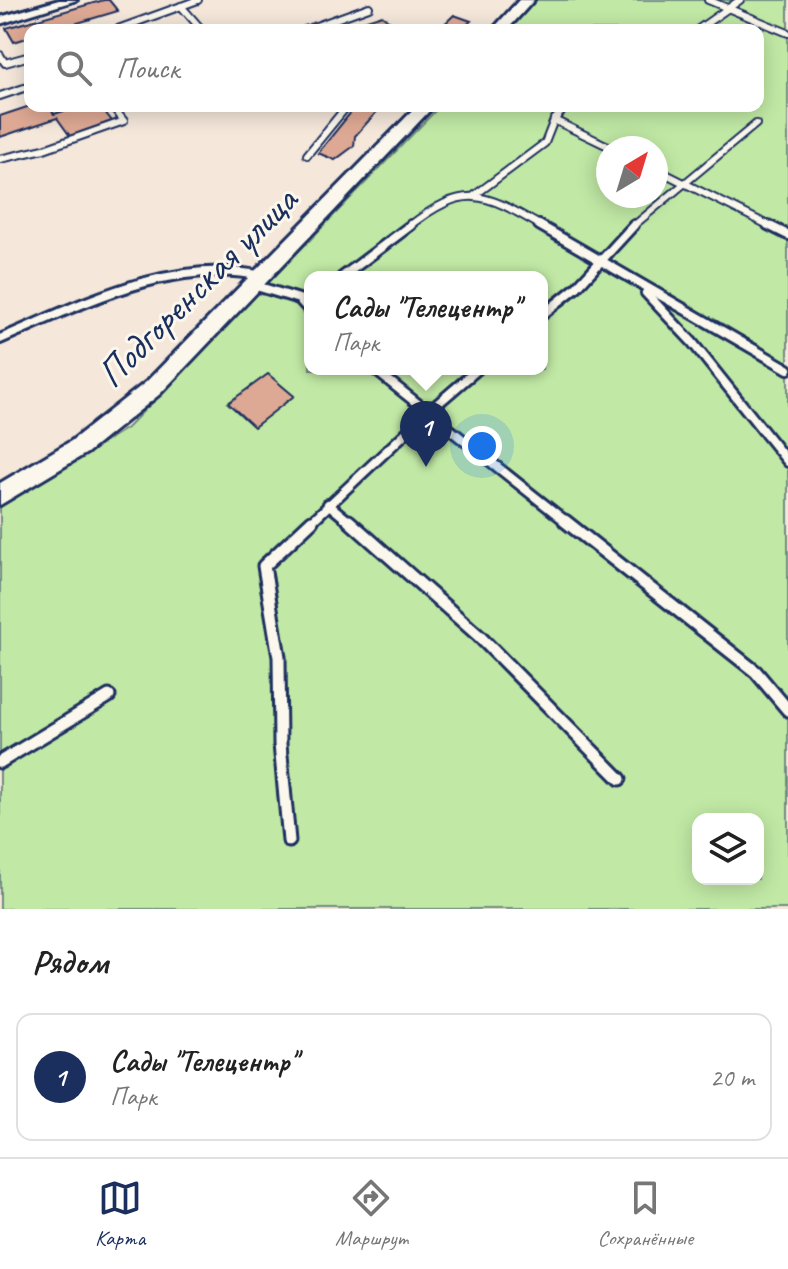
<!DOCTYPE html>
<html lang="ru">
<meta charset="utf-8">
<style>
body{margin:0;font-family:Caveat,sans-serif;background:#f2f2f2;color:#222}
.controls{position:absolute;right:24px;bottom:24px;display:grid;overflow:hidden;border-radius:16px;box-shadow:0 4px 20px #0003}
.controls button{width:72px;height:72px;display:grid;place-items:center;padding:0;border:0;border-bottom:2px solid #e0e0e0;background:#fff;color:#222;font:40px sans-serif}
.compass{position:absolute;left:596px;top:136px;width:72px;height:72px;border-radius:50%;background:#fff;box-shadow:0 4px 20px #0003;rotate:38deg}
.you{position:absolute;left:482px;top:446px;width:28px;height:28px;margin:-20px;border:6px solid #fff;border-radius:50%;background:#1a73e8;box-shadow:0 0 0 12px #1a73e833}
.badge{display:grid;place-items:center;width:52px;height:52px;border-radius:50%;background:#1b2f5e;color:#fff;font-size:26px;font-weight:700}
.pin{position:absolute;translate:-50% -66px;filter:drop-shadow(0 2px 4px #0008)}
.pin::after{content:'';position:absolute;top:42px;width:28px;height:24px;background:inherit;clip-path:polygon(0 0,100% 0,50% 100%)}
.popup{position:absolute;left:304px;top:271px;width:244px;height:104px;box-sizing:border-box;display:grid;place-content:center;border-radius:16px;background:#fff;filter:drop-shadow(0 2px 6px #0005);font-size:26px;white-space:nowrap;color:#767676}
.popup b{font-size:30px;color:#222}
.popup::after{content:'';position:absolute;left:50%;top:100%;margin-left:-16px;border:16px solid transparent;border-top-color:#fff}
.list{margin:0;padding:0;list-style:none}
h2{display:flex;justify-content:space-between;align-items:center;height:104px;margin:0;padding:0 32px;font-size:34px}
h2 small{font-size:26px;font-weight:400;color:#767676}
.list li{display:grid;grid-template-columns:52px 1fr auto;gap:24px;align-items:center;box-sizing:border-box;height:128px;margin:0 16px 16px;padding:0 16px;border:2px solid #e0e0e0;border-radius:16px}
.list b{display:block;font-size:30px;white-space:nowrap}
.list p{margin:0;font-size:26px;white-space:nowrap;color:#767676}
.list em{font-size:26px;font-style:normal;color:#767676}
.icon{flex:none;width:44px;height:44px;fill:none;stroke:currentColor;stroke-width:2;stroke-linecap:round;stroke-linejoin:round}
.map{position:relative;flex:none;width:788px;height:909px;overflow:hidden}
.search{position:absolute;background:#fff;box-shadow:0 4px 20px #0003;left:24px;right:24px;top:24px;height:88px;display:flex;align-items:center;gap:20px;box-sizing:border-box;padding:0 28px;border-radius:16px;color:#767676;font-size:30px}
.sheet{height:248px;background:#fff}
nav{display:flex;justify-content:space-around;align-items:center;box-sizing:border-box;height:112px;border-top:2px solid #e0e0e0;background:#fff;font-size:22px;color:#767676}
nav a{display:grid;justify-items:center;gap:4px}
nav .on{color:#1b2f5e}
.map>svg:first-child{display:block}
</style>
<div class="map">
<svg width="788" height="909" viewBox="0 0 788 909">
<rect width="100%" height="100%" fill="#f5e7da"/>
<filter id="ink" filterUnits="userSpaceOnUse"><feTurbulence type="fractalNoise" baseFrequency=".0125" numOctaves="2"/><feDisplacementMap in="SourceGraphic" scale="16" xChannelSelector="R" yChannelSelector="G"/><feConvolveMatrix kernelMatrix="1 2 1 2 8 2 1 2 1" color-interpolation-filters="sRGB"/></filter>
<g filter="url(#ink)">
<!-- green -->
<path fill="#c1e9a5" stroke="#6e8c82" stroke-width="2" fill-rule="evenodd" d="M536,0H788V909H0V507L127,428L440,106H758V30H509ZM608,148H656V196H608ZM310,277H542V369H310ZM698,819H758V879H698Z"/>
<!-- building -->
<g fill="#dea994" stroke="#1b2f5e" stroke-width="2">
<path d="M104,0H109L118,11L54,30H30V37L14,42L6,28Z"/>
<path d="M382,15L395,26L384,30H336Z"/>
<path d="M454,15L471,21L461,30H438Z"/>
<path d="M30,106H49L54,114L80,106H100L112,121L70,136L57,118L0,137V116Z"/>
<path d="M382,106L355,136L354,146L335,160L318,153L356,106Z"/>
<path d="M268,374L294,396L254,427L228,403Z"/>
</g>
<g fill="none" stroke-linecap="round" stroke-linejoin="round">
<!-- service-far2 casing -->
<g stroke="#1b2f5e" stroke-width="10">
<g id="service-far2">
<path d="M708,0L788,33"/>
<path d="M181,6L202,30"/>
<path d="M115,30L198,0"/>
<path d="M305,30L369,7"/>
<path d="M697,30L740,0"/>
<path d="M0,55L5,63L30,56"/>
<path d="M0,96L30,86"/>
<path d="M554,120L612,148"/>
<path d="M307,155L347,106"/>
<path d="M0,159L44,149L124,121L112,106"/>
<path d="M656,169L772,227"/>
<path d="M475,195L545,143L554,120L567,106"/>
<path d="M408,227C467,181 484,193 543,227"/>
<path d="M632,227L756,124"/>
</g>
</g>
<!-- service-far1 casing -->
<g stroke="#1b2f5e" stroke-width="14">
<g id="service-far1">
<path d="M539,225L788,369"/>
<path d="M768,225L788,235"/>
<path d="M342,277L411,225"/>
<path d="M253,285L299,299L310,311"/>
<path d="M646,293L692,342L788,462"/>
<path d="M542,315L577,287L634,225"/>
<path d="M0,339C80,305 173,256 262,276"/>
<path d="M478,369L428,412L568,523"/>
<path d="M328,504L351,523"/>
<path d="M310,523L428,412L374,369"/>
</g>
</g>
<!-- service casing -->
<g stroke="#1b2f5e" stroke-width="17">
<g id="service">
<path d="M349,521L479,636L620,779"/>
<path d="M565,521L756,672L788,710"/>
<path d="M0,762L109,696"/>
<path d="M289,841L280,744L279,657L264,566L312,521"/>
</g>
</g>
<!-- minor casing -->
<g stroke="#1b2f5e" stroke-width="6">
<path id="minor" d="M59,0H77L0,24V17Z"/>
</g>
<!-- tertiary casing -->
<g stroke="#1b2f5e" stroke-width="6">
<g id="tertiary">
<path d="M519,0H534L507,30H492Z"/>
<path d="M417,106H434L160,394L87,453L0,505V483L71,441L146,382Z"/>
</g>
</g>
<!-- service-far2 -->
<use href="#service-far2" stroke="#fbf7ec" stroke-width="6"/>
<!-- service-far1 -->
<use href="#service-far1" stroke="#fbf7ec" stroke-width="8"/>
<!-- service -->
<use href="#service" stroke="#fbf7ec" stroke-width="11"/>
<!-- minor -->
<use href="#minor" fill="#fbf7ec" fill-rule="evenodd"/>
<!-- tertiary -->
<use href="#tertiary" fill="#fbf7ec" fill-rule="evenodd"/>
</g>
</g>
<g text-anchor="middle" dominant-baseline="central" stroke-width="6" stroke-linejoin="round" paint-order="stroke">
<!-- street labels -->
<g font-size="40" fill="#1b2f5e" stroke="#fbf7ec">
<text transform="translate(197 287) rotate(-45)">Подгоренская улица</text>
</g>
</g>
</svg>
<div class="controls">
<button><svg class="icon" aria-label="layers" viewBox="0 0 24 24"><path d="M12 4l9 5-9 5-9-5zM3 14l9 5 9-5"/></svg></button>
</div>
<svg class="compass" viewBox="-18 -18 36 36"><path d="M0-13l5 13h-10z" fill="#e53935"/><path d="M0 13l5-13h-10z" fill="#767676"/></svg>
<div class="you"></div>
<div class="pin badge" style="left:426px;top:467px">1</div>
<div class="popup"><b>Сады &quot;Телецентр&quot;</b>Парк</div>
<div class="search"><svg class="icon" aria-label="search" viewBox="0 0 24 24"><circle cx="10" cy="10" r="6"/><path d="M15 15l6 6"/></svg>Поиск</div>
</div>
<section class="sheet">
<h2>Рядом<small></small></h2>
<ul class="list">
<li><span class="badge">1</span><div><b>Сады &quot;Телецентр&quot;</b><p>Парк</p></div><em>20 m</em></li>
</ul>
</section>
<nav>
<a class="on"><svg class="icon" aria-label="map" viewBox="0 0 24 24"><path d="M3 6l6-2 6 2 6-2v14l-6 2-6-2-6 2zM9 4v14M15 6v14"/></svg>Карта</a>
<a><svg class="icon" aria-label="directions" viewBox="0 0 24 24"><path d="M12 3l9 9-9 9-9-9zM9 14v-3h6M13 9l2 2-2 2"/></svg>Маршрут</a>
<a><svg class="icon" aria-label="saved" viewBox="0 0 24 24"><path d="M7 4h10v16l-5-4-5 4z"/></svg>Сохранённые</a>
</nav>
